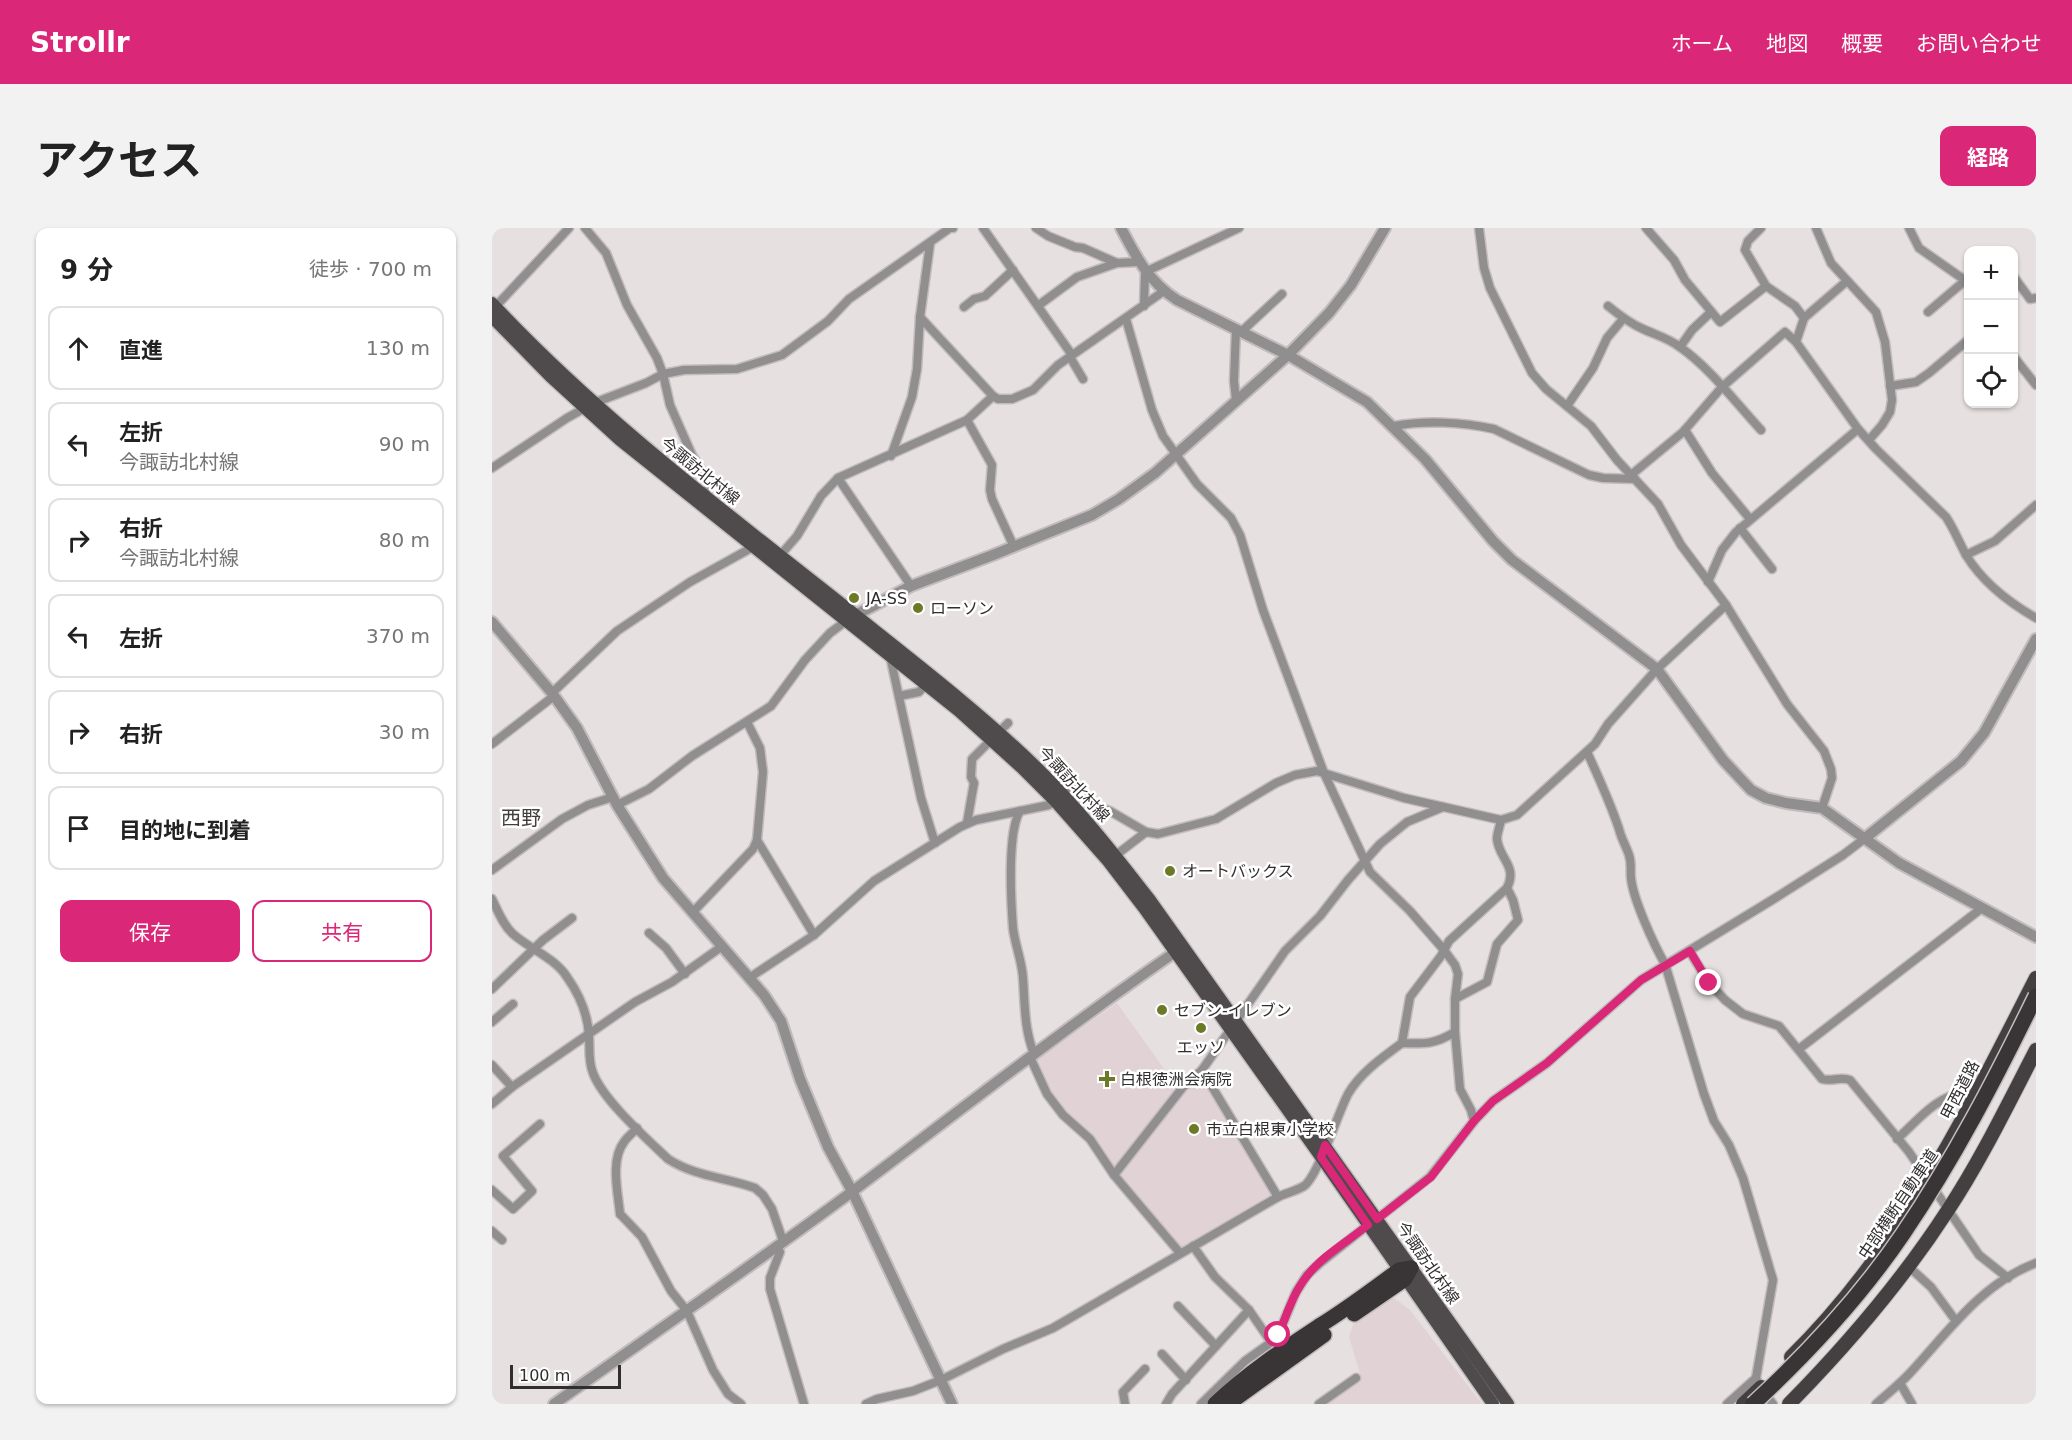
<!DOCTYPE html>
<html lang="ja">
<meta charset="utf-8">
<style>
body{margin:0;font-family:"DejaVu Sans","Noto Sans JP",sans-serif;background:#f2f2f2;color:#222}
.controls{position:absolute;right:18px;top:18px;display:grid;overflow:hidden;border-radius:12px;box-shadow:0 2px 4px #0004}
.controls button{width:54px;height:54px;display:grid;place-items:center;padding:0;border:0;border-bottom:2px solid #e0e0e0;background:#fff;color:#222;font:30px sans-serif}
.scale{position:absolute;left:18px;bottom:15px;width:111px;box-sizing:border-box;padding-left:6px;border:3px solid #312e2f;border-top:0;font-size:16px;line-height:21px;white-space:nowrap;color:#312e2f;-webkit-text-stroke:4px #fff;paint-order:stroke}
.stop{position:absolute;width:18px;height:18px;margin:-14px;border:4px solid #db2777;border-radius:50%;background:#fff}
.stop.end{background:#db2777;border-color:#fff;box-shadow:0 2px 6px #0008}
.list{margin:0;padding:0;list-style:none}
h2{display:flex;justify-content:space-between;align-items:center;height:78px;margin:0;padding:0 24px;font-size:26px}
h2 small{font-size:20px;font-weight:400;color:#767676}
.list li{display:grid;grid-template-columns:39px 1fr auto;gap:18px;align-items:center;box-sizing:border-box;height:84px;margin:0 12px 12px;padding:0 12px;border:2px solid #e0e0e0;border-radius:12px}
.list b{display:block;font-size:22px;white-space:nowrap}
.list p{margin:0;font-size:20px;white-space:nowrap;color:#767676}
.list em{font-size:20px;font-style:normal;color:#767676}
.actions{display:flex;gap:12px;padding:18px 24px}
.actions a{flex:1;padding:14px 0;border:2px solid #db2777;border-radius:12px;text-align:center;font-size:21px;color:#db2777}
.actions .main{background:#db2777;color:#fff}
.icon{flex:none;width:33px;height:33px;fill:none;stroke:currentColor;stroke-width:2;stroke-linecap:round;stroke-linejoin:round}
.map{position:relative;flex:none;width:1544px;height:1176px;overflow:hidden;border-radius:12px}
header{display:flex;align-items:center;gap:36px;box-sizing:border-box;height:84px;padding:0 30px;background:#db2777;color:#fff}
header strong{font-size:28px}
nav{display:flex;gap:33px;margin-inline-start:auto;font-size:21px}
.intro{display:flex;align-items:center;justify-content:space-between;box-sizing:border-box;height:144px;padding:0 36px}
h1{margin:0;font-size:42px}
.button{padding:15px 27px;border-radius:12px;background:#db2777;color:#fff;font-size:21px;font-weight:700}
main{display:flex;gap:36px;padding:0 36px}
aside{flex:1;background:#fff;border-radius:12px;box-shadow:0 2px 4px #0004}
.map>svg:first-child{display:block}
</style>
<header>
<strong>Strollr</strong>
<nav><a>ホーム</a><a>地図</a><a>概要</a><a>お問い合わせ</a></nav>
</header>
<div class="intro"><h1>アクセス</h1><a class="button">経路</a></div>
<main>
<aside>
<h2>9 分<small>徒歩 · 700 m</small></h2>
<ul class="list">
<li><svg class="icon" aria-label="ahead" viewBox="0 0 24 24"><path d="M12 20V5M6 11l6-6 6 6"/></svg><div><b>直進</b></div><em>130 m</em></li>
<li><svg class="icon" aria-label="left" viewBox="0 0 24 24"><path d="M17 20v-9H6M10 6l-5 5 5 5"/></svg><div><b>左折</b><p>今諏訪北村線</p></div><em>90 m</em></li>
<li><svg class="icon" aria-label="right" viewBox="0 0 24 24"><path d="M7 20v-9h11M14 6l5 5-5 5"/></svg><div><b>右折</b><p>今諏訪北村線</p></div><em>80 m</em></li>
<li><svg class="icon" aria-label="left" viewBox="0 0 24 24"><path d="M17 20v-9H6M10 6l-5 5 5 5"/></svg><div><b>左折</b></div><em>370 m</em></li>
<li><svg class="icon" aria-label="right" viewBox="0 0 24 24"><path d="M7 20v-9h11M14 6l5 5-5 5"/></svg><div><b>右折</b></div><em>30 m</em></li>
<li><svg class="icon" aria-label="arrive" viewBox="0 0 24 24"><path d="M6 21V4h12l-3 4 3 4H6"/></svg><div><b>目的地に到着</b></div></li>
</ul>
<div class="actions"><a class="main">保存</a><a>共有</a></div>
</aside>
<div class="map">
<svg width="1544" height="1176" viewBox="0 0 1544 1176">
<rect width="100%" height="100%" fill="#e7e0e1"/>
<!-- built -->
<g fill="#e1d2d5">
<path d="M625,775L685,859L622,942L607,920L561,869L545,844L543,833Z"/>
<path d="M701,853L713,855L786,969L688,1025L622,947Z"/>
<path d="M902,1070L918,1082L990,1176H834L868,1152L869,1149L857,1109L861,1096L874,1087L884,1076Z"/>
</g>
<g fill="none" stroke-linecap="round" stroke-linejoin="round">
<!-- minor casing -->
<g stroke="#c3bcbd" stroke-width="11">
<g id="minor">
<path d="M93,0L114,25L135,77L165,130L171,146L178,177L200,227L218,256L212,267"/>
<path d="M491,0L580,127"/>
<path d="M544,0L556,8L583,19L591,20L625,35L647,34"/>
<path d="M987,0L992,40L998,60L1040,145L1054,161L1099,198L1125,232L1166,276L1189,317L1234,377L1295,476L1332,523L1339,541L1340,550L1330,580"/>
<path d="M1154,0L1182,32L1193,52L1228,94L1274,58"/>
<path d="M1269,0L1256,13L1253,22L1274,58L1303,78L1312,90L1304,114L1366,201L1384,221L1454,289C1462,301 1467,314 1474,327C1491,355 1516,374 1544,390"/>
<path d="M1324,0L1339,35L1384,84L1393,114L1400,172L1398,184L1390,197L1377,212"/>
<path d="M1417,0L1427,20L1474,53L1476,57"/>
<path d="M1522,49L1538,71L1544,70"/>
<path d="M547,77L585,49L625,35"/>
<path d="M4,78L77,0"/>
<path d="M652,78L653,44L747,0"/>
<path d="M1116,78C1127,87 1137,95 1151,101C1164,107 1176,110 1188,119C1219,141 1243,174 1269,202"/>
<path d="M472,79L482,71L493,68L521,42"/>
<path d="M1436,84L1476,50"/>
<path d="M428,89L501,168L506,171H520L541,162L566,137L672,63"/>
<path d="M1312,90L1355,53"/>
<path d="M634,91L660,182L671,208L705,256L739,290L748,307L771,382L832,545L878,644L918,683L952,722L963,737L966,746L963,771"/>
<path d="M744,101L742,153L744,172"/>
<path d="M749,104L790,66"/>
<path d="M1188,119L1200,102L1219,84"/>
<path d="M578,129L591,151"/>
<path d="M1522,129L1544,157"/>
<path d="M1398,158L1424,154L1437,145L1476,112"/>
<path d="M1075,178L1101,140L1115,110L1131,91"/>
<path d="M475,192L500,237L498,262L500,271L522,319"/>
<path d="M902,198C933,192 970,194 1002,201L1097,247L1111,250L1143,251"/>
<path d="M1193,202L1220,245L1258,291"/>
<path d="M399,228L420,169L425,141L428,89L438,16"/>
<path d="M0,240L75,190L102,175L154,155L171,146L192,142L245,141L290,127L336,93L357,71L458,0H461"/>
<path d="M1139,247L1191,204L1230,159L1293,104L1304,114"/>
<path d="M346,250L419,358"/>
<path d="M1248,300L1280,341"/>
<path d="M1474,327L1503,313L1544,277"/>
<path d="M285,331L305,308L329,268L346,250L475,192L501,168"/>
<path d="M1216,354L1230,322L1244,304L1366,201"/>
<path d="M398,428L429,570L443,615"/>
<path d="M60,465L125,403L198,354L261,319"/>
<path d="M407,468L427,464L434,456"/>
<path d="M0,516L62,468"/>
<path d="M1095,524C1107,550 1118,574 1127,601C1129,610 1134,618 1137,627C1140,636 1138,642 1139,650C1141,671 1162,717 1173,736L1212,866L1222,893L1237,917L1251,950L1281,1052L1264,1150L1268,1160L1281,1176"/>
<path d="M125,577L157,561L200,528L279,478L313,432L338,405L354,393"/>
<path d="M528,583C515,604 519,674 521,700C523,717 530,733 531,750C533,777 532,800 542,826"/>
<path d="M475,595L482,555L479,549L480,531L516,495"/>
<path d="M265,612L322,707"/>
<path d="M624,627L654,604"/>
<path d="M0,642L70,591L96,577L121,569"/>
<path d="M0,671C6,683 11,697 21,706C38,721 63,730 75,749C87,766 96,787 97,808C98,821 96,833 101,845C111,872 154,910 176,931C204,949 233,949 263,960L271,967L280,981L291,1013"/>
<path d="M200,685L261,621L265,612L271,544L268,520L255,494"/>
<path d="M157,705L174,720L193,746"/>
<path d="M1198,724L1217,755L1233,772L1251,786L1287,798L1330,851C1340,854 1348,848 1358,852L1417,924L1487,1027L1516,1050"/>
<path d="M257,750L322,707L382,653L468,599L484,592L557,577L580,557L600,577L618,583L654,604L666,606L724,591L784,555L803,547L825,543L912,570L1009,592L1025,587L1103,516L1116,496L1165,441L1234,377"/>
<path d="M0,761L51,712L80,690"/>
<path d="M0,794L21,776"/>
<path d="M910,815C934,816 943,816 963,804"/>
<path d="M1307,821L1490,680"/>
<path d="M538,829L555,866L571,887L598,911L622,947L688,1025"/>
<path d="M0,837L20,859"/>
<path d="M710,842L786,969"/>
<path d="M0,876L20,859L143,774L180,754L229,719"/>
<path d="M982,893L979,882L968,861L963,804V771L995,754L1005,716L1026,692L1021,672L1015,660"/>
<path d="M1405,911C1421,897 1439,875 1459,868C1467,866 1475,868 1483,869"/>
<path d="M622,947L691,859L710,842L793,723L828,688L856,652L888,616L915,594L951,579"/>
<path d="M0,962L21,981L40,963L11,928L48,896"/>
<path d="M128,986C126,965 118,932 132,914C135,909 141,905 145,900"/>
<path d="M130,988L150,1009L179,1063L195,1083L221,1142L236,1166L249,1176"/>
<path d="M885,991L938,949L982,893L1001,873L1055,835L1149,752L1280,672L1351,627L1372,611"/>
<path d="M0,1003L10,1012"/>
<path d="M284,1018L288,1024L278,1050V1061L312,1176"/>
<path d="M701,1018L723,1049L757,1082L779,1114"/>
<path d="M1417,1039L1439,1059L1464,1093"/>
<path d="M686,1078L724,1118"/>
<path d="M670,1126L694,1152"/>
<path d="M1408,1155L1420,1176"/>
<path d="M374,1176L385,1171L421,1163L449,1152L511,1121L561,1100L786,969C794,965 804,963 812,958C826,948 846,885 856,866C868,845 891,829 910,815L918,769L949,728L957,713L1015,660C1026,638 1007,631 1005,611C1005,605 1008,598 1009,592"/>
<path d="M633,1176L631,1164L653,1141"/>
<path d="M674,1176L680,1166L757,1082"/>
<path d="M709,1176L753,1133L781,1113L786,1107L804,1064L815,1047L828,1035L876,997"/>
<path d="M827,1176L864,1150"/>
<path d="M1235,1176L1264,1150"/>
<path d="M1384,1176C1395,1166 1408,1156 1418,1145C1456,1104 1490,1055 1544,1035"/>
</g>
</g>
<!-- tertiary casing -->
<g stroke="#c3bcbd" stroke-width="14">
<g id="tertiary">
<path d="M629,0C644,29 657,54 685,72L796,127L875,174L933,231L1001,313L1020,332L1165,441L1231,532L1259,562L1274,570L1294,575L1330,580L1407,635L1544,709"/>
<path d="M358,390L419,358L501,327L600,287L627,271L663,245L796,127L837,85L859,57L893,0"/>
<path d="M0,394L60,465L85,500L125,577L171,650L272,767L289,793L308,851L336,919L360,963L460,1176"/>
<path d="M1372,611L1469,533L1492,505L1544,411"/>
<path d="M62,1176C162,1105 263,1036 361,963C470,881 577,797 689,720"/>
</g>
</g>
<!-- primary casing -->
<g stroke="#c3bcbd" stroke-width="15">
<g id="primary">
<path d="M0,75C115,198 250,296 381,401C435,444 490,487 540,535C584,577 621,624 658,672L1016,1176"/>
<path d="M0,89L58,148L128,212L467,483L530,540L563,573L616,633L652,680L829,929L1001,1176"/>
</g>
</g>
<!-- trunk casing -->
<g stroke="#c3bcbd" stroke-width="16">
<g id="trunk">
<path d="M1299,1129C1409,1021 1475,885 1544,750"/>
<path d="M1251,1176L1269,1159"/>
<path d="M1297,1176C1356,1116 1410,1053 1456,982C1489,932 1516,876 1544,822"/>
</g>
</g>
<!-- motorway casing -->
<g stroke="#c3bcbd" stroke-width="18">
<g id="motorway">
<path d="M862,1086L913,1051L919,1040"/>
<path d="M723,1176C757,1144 789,1123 827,1098C855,1081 881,1061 907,1042L919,1040"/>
<path d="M736,1176L832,1107"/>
</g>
</g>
<!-- minor -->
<use href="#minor" stroke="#918e90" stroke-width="8"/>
<!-- tertiary -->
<use href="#tertiary" stroke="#918e90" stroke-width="10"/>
<!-- primary -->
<use href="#primary" stroke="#4f4b4d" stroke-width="12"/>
<!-- trunk -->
<use href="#trunk" stroke="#444042" stroke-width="14"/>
<!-- motorway -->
<use href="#motorway" stroke="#393436" stroke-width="15"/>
<!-- motorway-bridge casing -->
<g stroke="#c3bcbd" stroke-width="18" stroke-linecap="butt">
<path id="motorway-bridge" d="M1261,1176C1316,1125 1369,1068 1411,1006C1462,931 1504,850 1544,768"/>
</g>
<!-- motorway-bridge -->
<use href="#motorway-bridge" stroke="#393436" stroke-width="15"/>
</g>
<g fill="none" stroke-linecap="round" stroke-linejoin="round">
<!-- route -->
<path stroke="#db2777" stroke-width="8" d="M786,1107C795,1087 801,1065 815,1048C830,1028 856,1013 876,997L829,929L833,917L885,991L939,949L982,893L1001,873L1055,835L1149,752L1198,723L1217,755"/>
</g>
<!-- markers -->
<g fill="#6c7a27" stroke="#fff" stroke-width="2">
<circle cx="362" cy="370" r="6"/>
<circle cx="426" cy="380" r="6"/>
<circle cx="678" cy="643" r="6"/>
<circle cx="670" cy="782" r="6"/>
<circle cx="709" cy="800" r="6"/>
<path d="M612 842h6v6h6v6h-6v6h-6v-6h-6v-6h6z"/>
<circle cx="702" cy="901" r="6"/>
</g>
<g text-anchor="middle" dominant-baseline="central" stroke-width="5" stroke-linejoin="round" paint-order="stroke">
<!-- street labels -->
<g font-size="16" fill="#312e2f" stroke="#fff">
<text transform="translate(208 243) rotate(39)">今諏訪北村線</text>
<text transform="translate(582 556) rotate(47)">今諏訪北村線</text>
<text transform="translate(1468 862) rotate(-63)">甲西道路</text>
<text transform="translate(1406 976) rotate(-56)">中部横断自動車道</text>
<text transform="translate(936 1035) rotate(55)">今諏訪北村線</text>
</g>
<!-- poi labels -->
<g font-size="16" fill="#312e2f" stroke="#fff" text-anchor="start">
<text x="374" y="370">JA-SS</text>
<text x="438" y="380">ローソン</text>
<text x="690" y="643">オートバックス</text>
<text x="682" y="782">セブン-イレブン</text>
<text x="709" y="819" text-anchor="middle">エッソ</text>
<text x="628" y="851">白根徳洲会病院</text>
<text x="714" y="901">市立白根東小学校</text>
</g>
<!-- quarter labels -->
<g font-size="20" fill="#443e3f" stroke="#fff">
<text x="29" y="590">西野</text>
</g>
</g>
</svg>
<div class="controls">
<button>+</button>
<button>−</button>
<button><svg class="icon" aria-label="locate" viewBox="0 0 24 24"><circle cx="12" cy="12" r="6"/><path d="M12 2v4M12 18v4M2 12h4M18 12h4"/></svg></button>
</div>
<div class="scale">100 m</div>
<div class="stop" style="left:786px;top:1107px"></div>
<div class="stop end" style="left:1217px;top:755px"></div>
</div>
</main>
